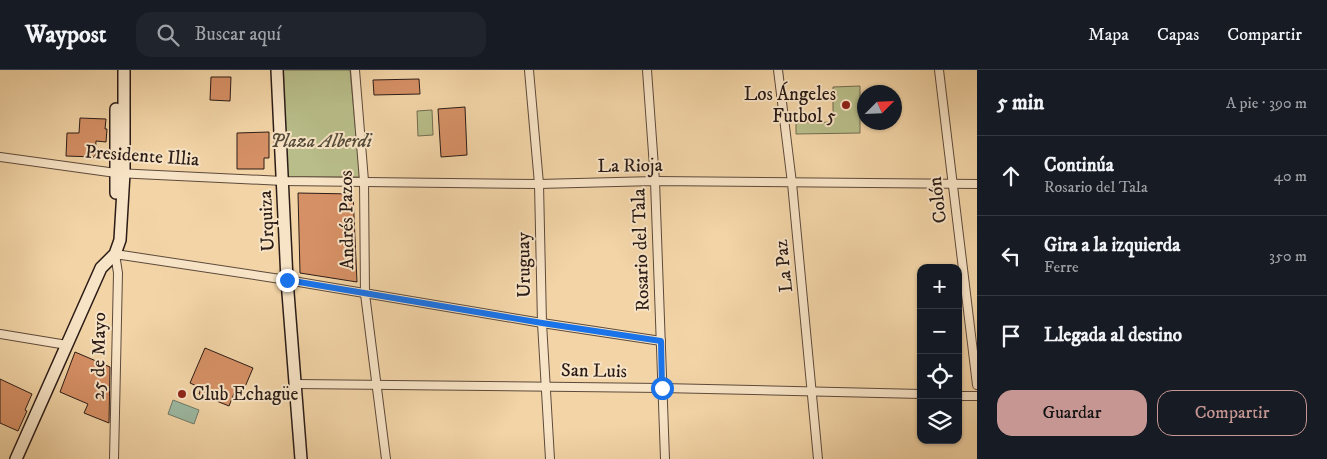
<!DOCTYPE html>
<html lang="es">
<meta charset="utf-8">
<style>
body{margin:0;font-family:"IM FELL DW Pica",serif;background:#20242c;color:#f1f3f6}
.controls{position:absolute;right:15px;bottom:15px;display:grid;overflow:hidden;border-radius:10px;box-shadow:0 1px 4px #0004}
.controls button{width:45px;height:45px;display:grid;place-items:center;padding:0;border:0;border-bottom:1px solid #363941;background:#171b24;color:#f1f3f6;font:25px sans-serif}
.compass{position:absolute;left:857px;top:15px;width:45px;height:45px;border-radius:50%;background:#171b24;box-shadow:0 1px 4px #0004;rotate:66deg}
.stop{position:absolute;width:15px;height:15px;margin:-11px;border:4px solid #1a73e8;border-radius:50%;background:#fff}
.stop.end{background:#1a73e8;border-color:#fff;box-shadow:0 1px 5px #0008}
.list{margin:0;padding:0;list-style:none}
h2{display:flex;justify-content:space-between;align-items:center;height:65px;margin:0;padding:0 20px;font-size:21px}
h2 small{font-size:16px;font-weight:400;color:#9ea1a6}
.list li{display:grid;grid-template-columns:32px 1fr auto;gap:15px;align-items:center;box-sizing:border-box;height:80px;padding:0 20px;border-top:1px solid #363941}
.list b{display:block;font-size:19px;white-space:nowrap}
.list p{margin:0;font-size:16px;white-space:nowrap;color:#9ea1a6}
.list em{font-size:16px;font-style:normal;color:#9ea1a6}
.actions{display:flex;gap:10px;padding:15px 20px}
.actions a{flex:1;padding:11px 0;border:1px solid #c59692;border-radius:15px;text-align:center;font-size:18px;color:#c59692}
.actions .main{background:#c59692;color:#111}
.icon{flex:none;width:28px;height:28px;fill:none;stroke:currentColor;stroke-width:2;stroke-linecap:round;stroke-linejoin:round}
.map{position:relative;flex:none;width:977px;height:389px;overflow:hidden}
header{display:flex;align-items:center;gap:30px;box-sizing:border-box;height:70px;padding:0 25px;background:#171b24;border-bottom:1px solid #363941}
header strong{font-size:24px}
nav{display:flex;gap:28px;margin-inline-start:auto;font-size:18px}
.search{width:350px;height:45px;background:#20242c;display:flex;align-items:center;gap:12px;box-sizing:border-box;padding:0 18px;border-radius:15px;color:#9ea1a6;font-size:19px}
main{display:flex}
aside{flex:1;background:#171b24}
.map>svg:first-child{display:block}
</style>
<header>
<strong>Waypost</strong>
<div class="search"><svg class="icon" aria-label="search" viewBox="0 0 24 24"><circle cx="10" cy="10" r="6"/><path d="M15 15l6 6"/></svg>Buscar aquí</div>
<nav><a>Mapa</a><a>Capas</a><a>Compartir</a></nav>
</header>
<main>
<div class="map">
<svg width="977" height="389" viewBox="0 0 977 389">
<rect width="100%" height="100%" fill="#f2d4a6"/>
<filter id="stains"><feTurbulence type="fractalNoise" baseFrequency=".004" numOctaves="4"/><feColorMatrix values="0 0 0 0 .2 0 0 0 0 .09 0 0 0 0 .02 0 0 0 .5 -.17"/></filter>
<radialGradient id="worn" r=".72"><stop offset=".6" stop-color="#630" stop-opacity="0"/><stop offset="1" stop-color="#630" stop-opacity=".3"/></radialGradient>
<!-- green -->
<g fill="#b8bd89" stroke="#726c50">
<path d="M281,0H350L360,107H288Z"/>
<path d="M860,16V63L796,64V53L833,52V17Z"/>
<path d="M432,40L433,65L418,66L417,41Z"/>
</g>
<!-- water -->
<path fill="#9cb9a2" stroke="#6f7a6a" d="M173,330L199,340L194,354L168,344Z"/>
<!-- building -->
<g fill="#d69065" stroke="#2b1c17">
<path d="M211,7H231L230,31L210,30Z"/>
<path d="M419,9L420,24L374,25L373,10Z"/>
<path d="M465,37L467,85L441,87L438,39Z"/>
<path d="M80,48L106,49L105,59H107L106,72L96,71L95,87L66,86L67,63H79Z"/>
<path d="M269,62V88H264V99H237V63Z"/>
<path d="M298,123L353,124L357,212L300,203Z"/>
<path d="M205,278L253,298L242,324L235,321L229,336L199,324L201,318L190,313Z"/>
<path d="M75,282L110,297L109,353L84,343L88,334L60,322Z"/>
<path d="M0,309L32,324L25,340L27,341L18,361L0,353Z"/>
</g>
<g fill="none" stroke-linecap="round" stroke-linejoin="round">
<!-- street casing -->
<g stroke="#5d4a3b" stroke-width="10">
<g id="street">
<path d="M355,0L364,111L365,224L386,389"/>
<path d="M529,0L539,114L542,253L550,389"/>
<path d="M647,0L655,111L665,389"/>
<path d="M778,0L792,113L818,389"/>
<path d="M939,0L977,315"/>
<path d="M0,87L116,103L283,111L539,114L655,111L977,114"/>
<path d="M0,264L67,275"/>
<path d="M296,314L662,318L921,324"/>
<path d="M958,326H977"/>
<path d="M114,389L118,203L115,184L287,210L542,253L661,271"/>
</g>
</g>
<!-- secondary casing -->
<g stroke="#2b1c17" stroke-width="14">
<g id="secondary">
<path d="M277,0L287,210L301,389"/>
<path d="M116,123V39"/>
<path d="M16,389L101,198L115,184L120,170L124,103V0"/>
</g>
</g>
<!-- street -->
<use href="#street" stroke="#f7e3c5" stroke-width="8"/>
<!-- secondary -->
<use href="#secondary" stroke="#f7e3c5" stroke-width="11"/>
</g>
<g fill="none" stroke-linecap="round" stroke-linejoin="round">
<!-- route -->
<path stroke="#1a73e8" stroke-width="6" d="M287,210L542,253L661,271L662,318"/>
</g>
<!-- markers -->
<g fill="#8f2418" stroke="#f7e3c5" stroke-width="2">
<circle cx="846" cy="35" r="5"/>
<circle cx="182" cy="324" r="5"/>
</g>
<g text-anchor="middle" dominant-baseline="central" stroke-width="4" stroke-linejoin="round" paint-order="stroke">
<!-- poi labels -->
<g font-size="19" fill="#2b1c17" stroke="#f7e3c5" text-anchor="end">
<text x="836" y="24">Los Ángeles<tspan x="836" dy="22">Futbol 5</tspan></text>
<text x="192" y="324" text-anchor="start">Club Echagüe</text>
</g>
<!-- park labels -->
<g font-size="19" font-style="italic" fill="#554c39" stroke="#f7e3c5">
<text x="321" y="71">Plaza Alberdi</text>
</g>
<!-- street labels -->
<g font-size="19" fill="#2b1c17" stroke="#f7e3c5">
<text transform="translate(142 86) rotate(4)">Presidente Illia</text>
<text transform="translate(630 96) rotate(-1)">La Rioja</text>
<text transform="translate(938 130) rotate(-97)">Colón</text>
<text transform="translate(347 150) rotate(-91)">Andrés Pazos</text>
<text transform="translate(267 151) rotate(-93)">Urquiza</text>
<text transform="translate(641 180) rotate(-92)">Rosario del Tala</text>
<text transform="translate(524 195) rotate(-91)">Uruguay</text>
<text transform="translate(784 196) rotate(-96)">La Paz</text>
<text transform="translate(99 286) rotate(-89)">25 de Mayo</text>
<text transform="translate(594 301) rotate(1)">San Luis</text>
</g>
</g>
<rect width="100%" height="100%" filter="url(#stains)"/>
<rect width="100%" height="100%" fill="url(#worn)"/>
</svg>
<div class="controls">
<button>+</button>
<button>−</button>
<button><svg class="icon" aria-label="locate" viewBox="0 0 24 24"><circle cx="12" cy="12" r="6"/><path d="M12 2v4M12 18v4M2 12h4M18 12h4"/></svg></button>
<button><svg class="icon" aria-label="layers" viewBox="0 0 24 24"><path d="M12 4l9 5-9 5-9-5zM3 14l9 5 9-5"/></svg></button>
</div>
<svg class="compass" viewBox="-18 -18 36 36"><path d="M0-13l5 13h-10z" fill="#e53935"/><path d="M0 13l5-13h-10z" fill="#9ea1a6"/></svg>
<div class="stop" style="left:662px;top:318px"></div>
<div class="stop end" style="left:287px;top:210px"></div>
</div>
<aside>
<h2>5 min<small>A pie · 390 m</small></h2>
<ul class="list">
<li><svg class="icon" aria-label="ahead" viewBox="0 0 24 24"><path d="M12 20V5M6 11l6-6 6 6"/></svg><div><b>Continúa</b><p>Rosario del Tala</p></div><em>40 m</em></li>
<li><svg class="icon" aria-label="left" viewBox="0 0 24 24"><path d="M17 20v-9H6M10 6l-5 5 5 5"/></svg><div><b>Gira a la izquierda</b><p>Ferre</p></div><em>350 m</em></li>
<li><svg class="icon" aria-label="arrive" viewBox="0 0 24 24"><path d="M6 21V4h12l-3 4 3 4H6"/></svg><div><b>Llegada al destino</b></div></li>
</ul>
<div class="actions"><a class="main">Guardar</a><a>Compartir</a></div>
</aside>
</main>
